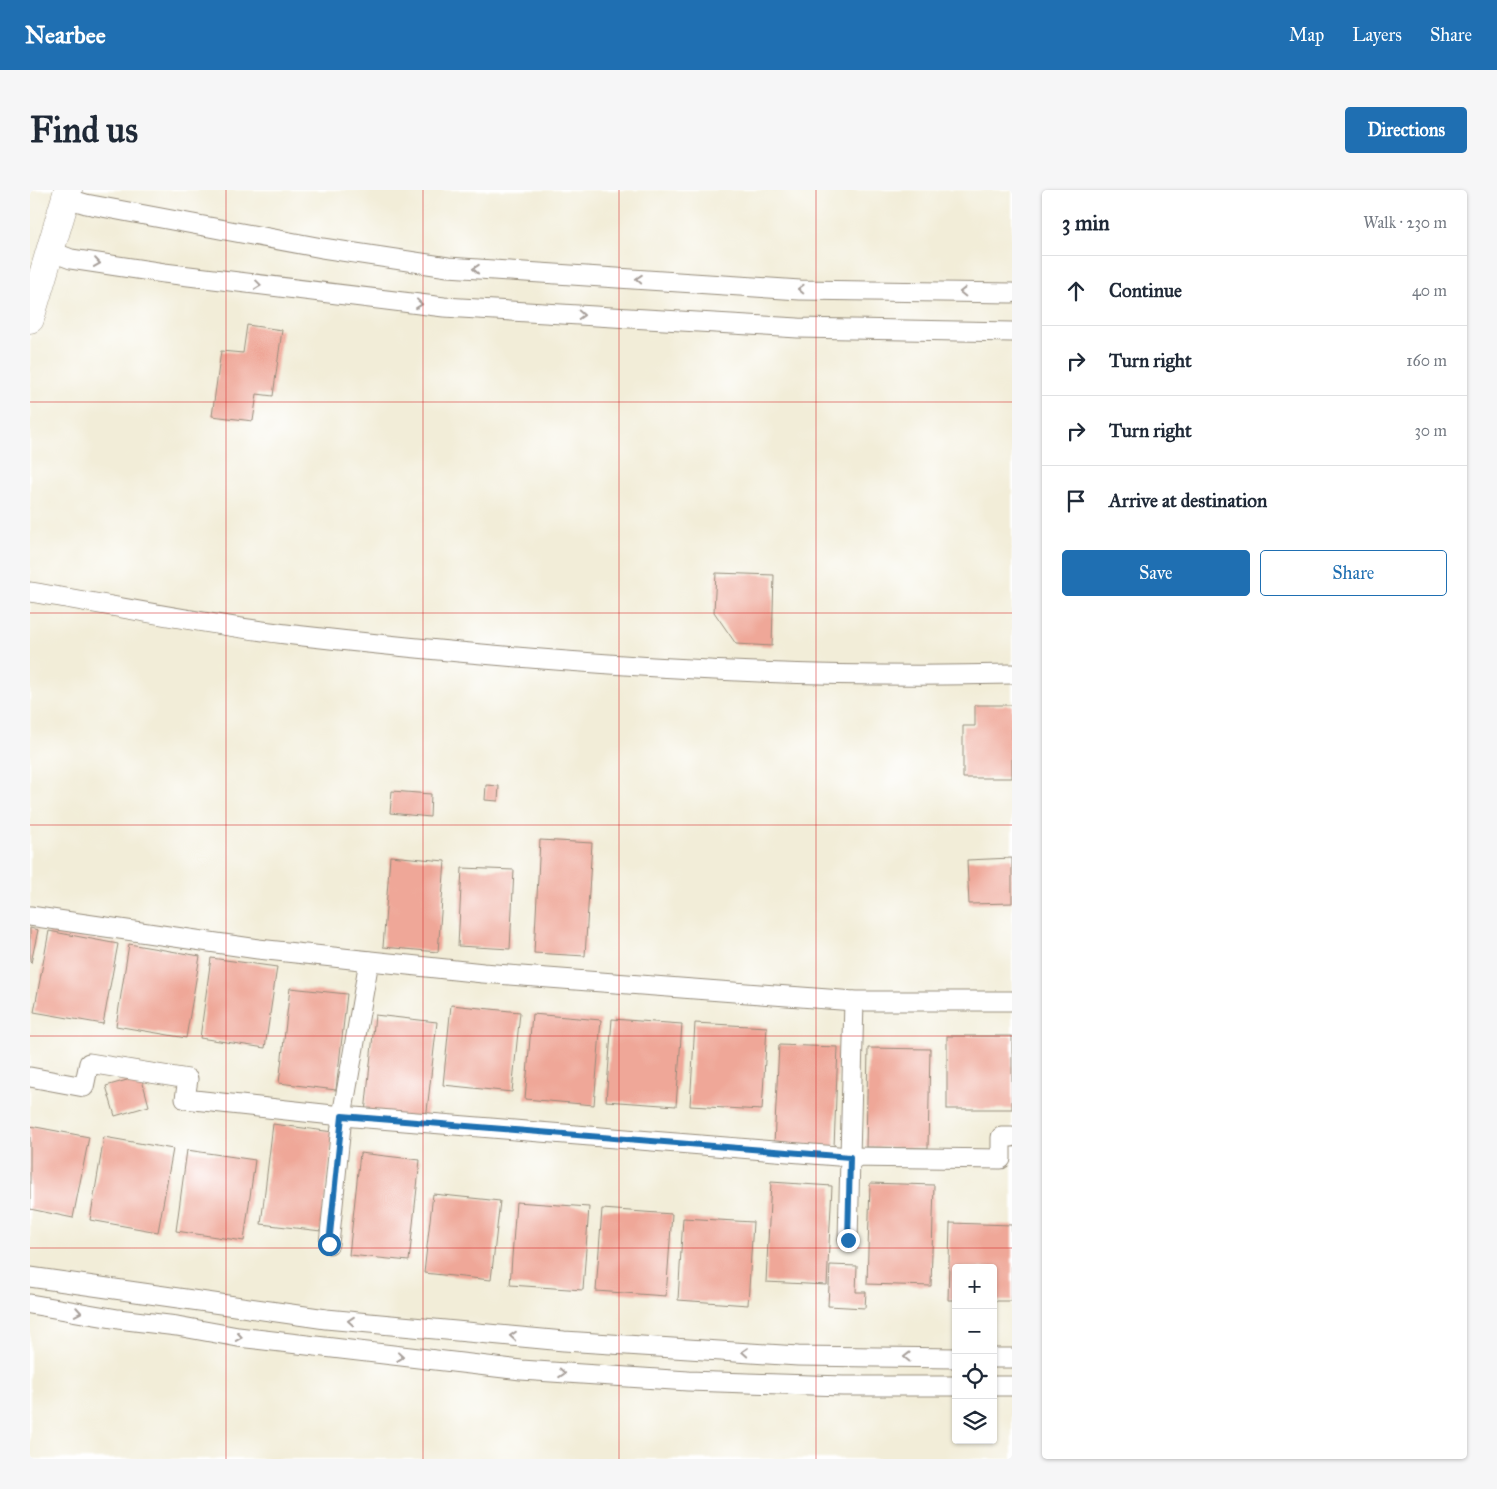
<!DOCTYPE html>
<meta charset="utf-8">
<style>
body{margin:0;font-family:"IM FELL Great Primer",serif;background:#f6f6f7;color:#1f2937}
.controls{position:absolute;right:15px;bottom:15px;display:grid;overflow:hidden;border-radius:5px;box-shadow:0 1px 4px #0004}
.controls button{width:45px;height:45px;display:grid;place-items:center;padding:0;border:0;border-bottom:1px solid #e0e1e3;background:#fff;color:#1f2937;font:25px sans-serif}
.stop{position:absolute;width:15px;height:15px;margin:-11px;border:4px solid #1f6fb2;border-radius:50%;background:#fff}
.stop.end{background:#1f6fb2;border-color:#fff;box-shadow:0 1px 5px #0008}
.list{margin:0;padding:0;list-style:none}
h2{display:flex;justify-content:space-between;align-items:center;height:65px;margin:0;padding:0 20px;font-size:21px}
h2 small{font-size:16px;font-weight:400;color:#747a83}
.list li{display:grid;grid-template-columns:32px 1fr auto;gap:15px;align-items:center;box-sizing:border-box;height:70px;padding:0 20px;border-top:1px solid #e0e1e3}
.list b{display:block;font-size:19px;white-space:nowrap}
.list em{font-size:16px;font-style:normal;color:#747a83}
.actions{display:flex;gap:10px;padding:15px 20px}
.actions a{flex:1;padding:11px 0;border:1px solid #1f6fb2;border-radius:5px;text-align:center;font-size:18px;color:#1f6fb2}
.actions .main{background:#1f6fb2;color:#fff}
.icon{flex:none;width:28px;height:28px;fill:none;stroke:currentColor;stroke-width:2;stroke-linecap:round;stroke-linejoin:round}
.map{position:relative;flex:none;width:982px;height:1269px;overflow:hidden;border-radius:5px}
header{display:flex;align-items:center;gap:30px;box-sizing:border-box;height:70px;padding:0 25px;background:#1f6fb2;color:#fff}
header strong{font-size:24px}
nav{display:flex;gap:28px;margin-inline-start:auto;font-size:18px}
.intro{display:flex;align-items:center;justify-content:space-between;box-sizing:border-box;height:120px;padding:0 30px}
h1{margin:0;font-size:35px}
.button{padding:12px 22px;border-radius:5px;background:#1f6fb2;color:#fff;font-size:18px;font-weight:700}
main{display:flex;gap:30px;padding:0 30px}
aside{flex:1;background:#fff;border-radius:5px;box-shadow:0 1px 4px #0004}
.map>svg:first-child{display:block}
</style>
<header>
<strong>Nearbee</strong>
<nav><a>Map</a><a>Layers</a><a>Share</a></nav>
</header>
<div class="intro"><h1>Find us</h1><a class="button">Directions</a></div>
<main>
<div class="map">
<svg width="982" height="1269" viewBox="0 0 982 1269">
<rect width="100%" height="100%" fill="#fff"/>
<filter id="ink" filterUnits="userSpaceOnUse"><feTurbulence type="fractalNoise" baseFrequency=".02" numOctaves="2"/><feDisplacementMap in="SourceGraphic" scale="10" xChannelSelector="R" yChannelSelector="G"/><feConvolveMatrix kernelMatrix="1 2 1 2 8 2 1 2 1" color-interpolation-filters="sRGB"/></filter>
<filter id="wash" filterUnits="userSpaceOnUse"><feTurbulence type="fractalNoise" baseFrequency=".0096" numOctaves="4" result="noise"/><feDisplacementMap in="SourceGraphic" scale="20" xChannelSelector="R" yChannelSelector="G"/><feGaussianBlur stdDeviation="1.12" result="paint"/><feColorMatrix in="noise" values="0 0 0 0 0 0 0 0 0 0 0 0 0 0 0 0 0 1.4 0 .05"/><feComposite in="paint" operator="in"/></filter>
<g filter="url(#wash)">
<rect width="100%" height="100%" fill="#f2edd8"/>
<g id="blocks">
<!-- building -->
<g fill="#efa798">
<path d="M217,135L252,140L243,206L227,204L223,231L182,226L191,161L213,163Z"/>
<path d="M686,383L744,385L742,456L706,454L684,422Z"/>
<path d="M945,515H982V588H933V536H945Z"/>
<path d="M456,595L469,596L468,611L455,610Z"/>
<path d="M362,601L401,604L400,627L360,623Z"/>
<path d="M510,650L562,653L555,766L504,763Z"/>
<path d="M360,666L415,671L408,762L353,757Z"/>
<path d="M982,668V713L939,714L937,670Z"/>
<path d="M432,678L484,680L480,759L428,756Z"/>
<path d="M0,738L8,740L1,773L0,772Z"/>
<path d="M19,741L88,754L73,834L4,822Z"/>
<path d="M99,754L170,766L156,848L86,836Z"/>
<path d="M181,768L247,777L235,858L170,848Z"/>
<path d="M260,798L317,804L306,900L249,893Z"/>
<path d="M421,815L490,822L482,902L413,895Z"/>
<path d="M502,824L571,830L564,915L495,909Z"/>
<path d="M345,825L407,832L396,930L335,923Z"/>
<path d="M582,829L652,834L646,916L576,911Z"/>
<path d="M665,833L737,837L732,920L660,916Z"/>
<rect x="917" y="846" width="65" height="73"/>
<path d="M749,855L808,857L804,957L744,954Z"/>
<path d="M838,858L900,859L898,958L836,957Z"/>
<path d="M111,886L119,916L85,926L76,896Z"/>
<path d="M243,934L303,942L291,1041L231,1034Z"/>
<path d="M0,936L59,947L43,1028L0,1019Z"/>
<path d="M74,947L143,959L128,1042L60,1030Z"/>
<path d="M157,960L225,970L214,1051L146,1041Z"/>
<path d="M330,963L390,970L379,1071L319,1065Z"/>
<path d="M741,992L802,996L797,1095L736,1092Z"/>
<path d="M840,993L904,995L901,1096L837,1094Z"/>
<path d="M403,1004L470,1011L461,1090L394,1083Z"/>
<path d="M486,1012L559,1017L553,1100L480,1095Z"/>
<path d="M572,1019L642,1024L636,1106L566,1101Z"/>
<path d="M653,1028L723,1032L718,1115L648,1110Z"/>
<path d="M920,1033L982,1035V1111H963V1078H926V1110H918Z"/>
<path d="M800,1075L827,1076L826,1102H836L835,1118L798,1116Z"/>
</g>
</g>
</g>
<g filter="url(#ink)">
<use href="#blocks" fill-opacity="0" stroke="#968c7b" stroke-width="1"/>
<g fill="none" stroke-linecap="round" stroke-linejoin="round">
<!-- street casing -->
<g stroke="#968c7b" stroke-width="21">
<g id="street">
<path d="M36,8L56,14L292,58L418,77L770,100L982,103"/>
<path d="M20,61L41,69L134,83L414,117L768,138L982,142"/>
<path d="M0,402C88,416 176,435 264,445C503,472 742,490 982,484"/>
<path d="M0,726L228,759L453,783L824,811H982"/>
<path d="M0,887L54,897L59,873L158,889L155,909L312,926L820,967L824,811"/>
<path d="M818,1050L820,967L971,969V947H982"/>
<path d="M299,1054L312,926L339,771"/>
<path d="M0,1087L296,1129L534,1151L768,1166L926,1168"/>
<path d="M0,1114L88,1129L147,1136L208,1147L491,1180L658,1191L813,1196H926"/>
<path d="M963,1168H982"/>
<path d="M963,1196H982"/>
</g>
</g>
<!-- secondary casing -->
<g stroke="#968c7b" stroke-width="29">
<path id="secondary" d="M0,129L38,0"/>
</g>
<!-- street -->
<use href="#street" stroke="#fff" stroke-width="19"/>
<!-- secondary -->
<use href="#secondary" stroke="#fff" stroke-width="28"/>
</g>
<!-- one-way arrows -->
<defs><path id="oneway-chevron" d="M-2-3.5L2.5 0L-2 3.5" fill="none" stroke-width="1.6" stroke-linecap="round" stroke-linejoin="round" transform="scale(1.25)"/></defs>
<g stroke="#a79f9a">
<use href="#oneway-chevron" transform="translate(67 73) rotate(8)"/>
<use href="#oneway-chevron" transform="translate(446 79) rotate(-176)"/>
<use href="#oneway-chevron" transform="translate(609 89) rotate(-176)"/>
<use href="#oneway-chevron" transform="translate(228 95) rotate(7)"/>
<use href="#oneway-chevron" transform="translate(771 99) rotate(-178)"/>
<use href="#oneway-chevron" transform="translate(933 102) rotate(-179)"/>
<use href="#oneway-chevron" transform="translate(389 114) rotate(6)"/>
<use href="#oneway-chevron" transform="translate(551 125) rotate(3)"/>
<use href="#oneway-chevron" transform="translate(48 1122) rotate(10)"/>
<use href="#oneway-chevron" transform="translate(321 1131) rotate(-175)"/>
<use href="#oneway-chevron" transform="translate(483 1146) rotate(-175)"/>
<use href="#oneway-chevron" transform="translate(209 1147) rotate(9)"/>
<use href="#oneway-chevron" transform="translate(715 1162) rotate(-176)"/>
<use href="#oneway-chevron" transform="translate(370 1167) rotate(6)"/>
<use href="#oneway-chevron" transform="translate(877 1167) rotate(-179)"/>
<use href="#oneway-chevron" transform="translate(532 1183) rotate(4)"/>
</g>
</g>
<g fill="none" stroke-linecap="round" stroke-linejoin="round" filter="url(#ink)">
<!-- route -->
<path stroke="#1f6fb2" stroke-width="6" d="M299,1054L312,926L820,967L818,1050"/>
</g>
<!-- grid -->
<path fill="none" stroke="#d62828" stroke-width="1" stroke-opacity="0.55" d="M196,0V1269M393,0V1269M589,0V1269M786,0V1269M0,212H982M0,423H982M0,635H982M0,846H982M0,1058H982"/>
</svg>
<div class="controls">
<button>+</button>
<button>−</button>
<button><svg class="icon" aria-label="locate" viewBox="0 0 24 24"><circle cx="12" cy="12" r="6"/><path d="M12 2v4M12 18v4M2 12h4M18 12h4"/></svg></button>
<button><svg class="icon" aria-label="layers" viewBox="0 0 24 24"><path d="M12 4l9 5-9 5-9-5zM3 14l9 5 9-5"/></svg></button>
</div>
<div class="stop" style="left:299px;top:1054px"></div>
<div class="stop end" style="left:818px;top:1050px"></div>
</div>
<aside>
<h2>3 min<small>Walk · 230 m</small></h2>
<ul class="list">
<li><svg class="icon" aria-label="ahead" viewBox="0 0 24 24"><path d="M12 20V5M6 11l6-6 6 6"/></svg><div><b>Continue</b></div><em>40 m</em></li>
<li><svg class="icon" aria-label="right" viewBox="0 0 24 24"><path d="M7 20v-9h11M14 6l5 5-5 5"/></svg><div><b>Turn right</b></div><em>160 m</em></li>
<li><svg class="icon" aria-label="right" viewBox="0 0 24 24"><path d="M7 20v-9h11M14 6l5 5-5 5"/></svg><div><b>Turn right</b></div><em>30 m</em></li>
<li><svg class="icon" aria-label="arrive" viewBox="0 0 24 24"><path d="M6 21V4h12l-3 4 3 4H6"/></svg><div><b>Arrive at destination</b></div></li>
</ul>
<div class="actions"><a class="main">Save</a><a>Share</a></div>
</aside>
</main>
